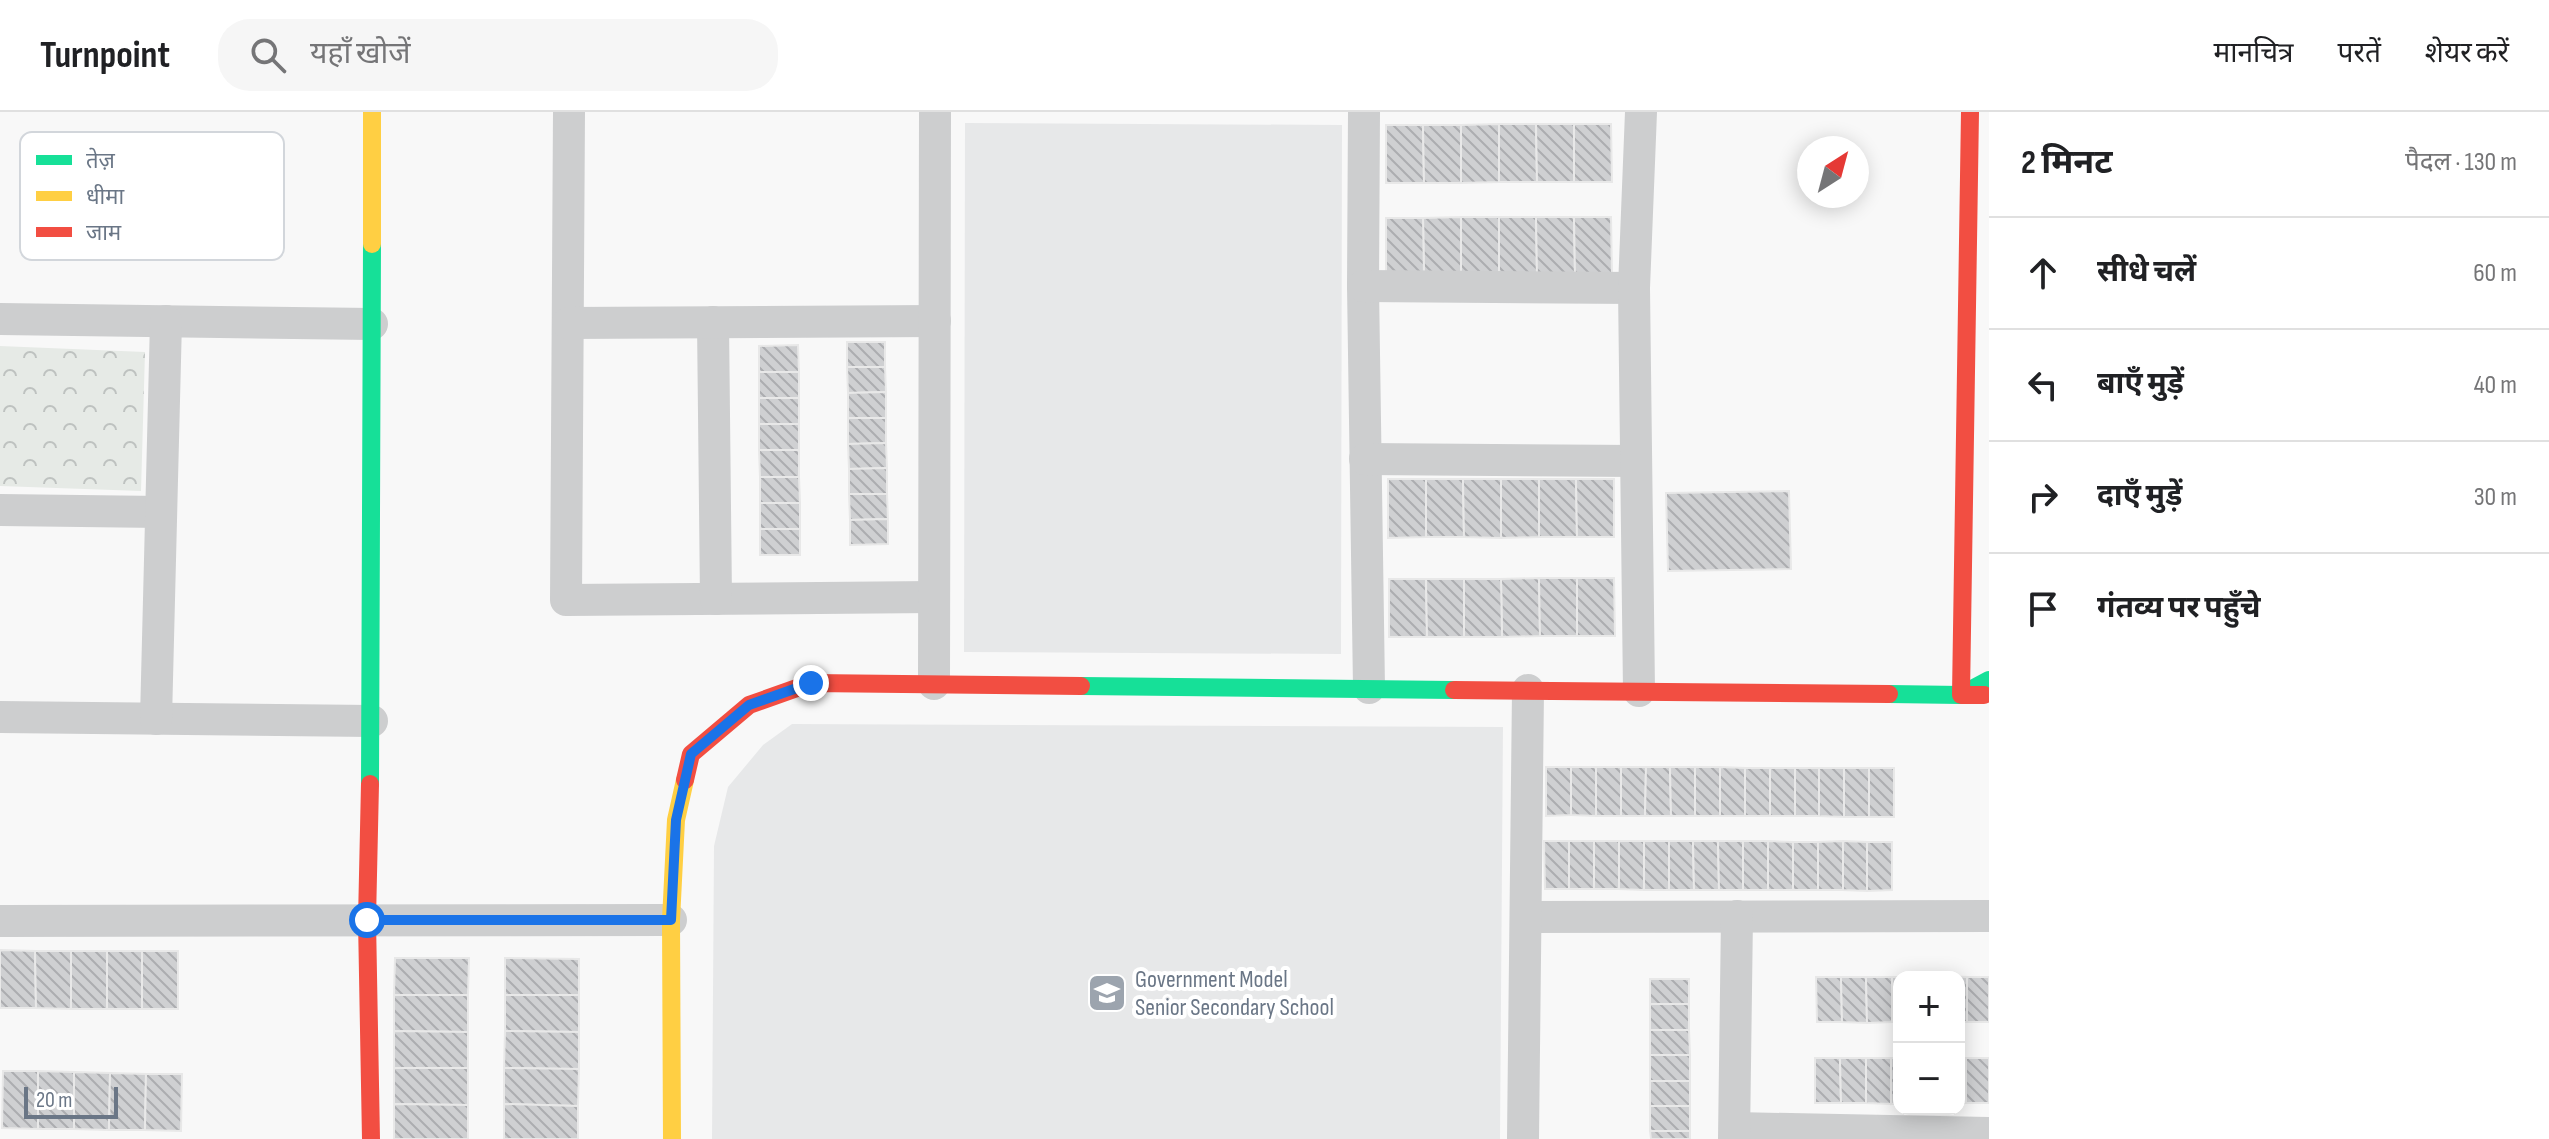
<!DOCTYPE html>
<html lang="hi">
<meta charset="utf-8">
<style>
body{margin:0;font-family:"Sofia Sans Condensed","Noto Sans Devanagari",sans-serif;background:#f6f6f6;color:#202124}
.controls{position:absolute;right:24px;bottom:24px;display:grid;overflow:hidden;border-radius:16px;box-shadow:0 4px 20px #0003}
.controls button{width:72px;height:72px;display:grid;place-items:center;padding:0;border:0;border-bottom:2px solid #e0e0e0;background:#fff;color:#202124;font:40px sans-serif}
.compass{position:absolute;left:1797px;top:24px;width:72px;height:72px;border-radius:50%;background:#fff;box-shadow:0 4px 20px #0003;rotate:36deg}
.scale{position:absolute;left:24px;bottom:20px;width:94px;box-sizing:border-box;padding-left:8px;border:4px solid #6a7686;border-top:0;font-size:22px;line-height:28px;white-space:nowrap;color:#6a7686;-webkit-text-stroke:6px #fff;paint-order:stroke}
.stop{position:absolute;width:24px;height:24px;margin:-18px;border:6px solid #1a73e8;border-radius:50%;background:#fff}
.stop.end{background:#1a73e8;border-color:#fff;box-shadow:0 2px 8px #0008}
.list{margin:0;padding:0;list-style:none}
h2{display:flex;justify-content:space-between;align-items:center;height:104px;margin:0;padding:0 32px;font-size:34px}
h2 small{font-size:26px;font-weight:400;color:#757577}
.list li{display:grid;grid-template-columns:52px 1fr auto;gap:24px;align-items:center;box-sizing:border-box;height:112px;padding:0 32px;border-top:2px solid #e0e0e0}
.list b{display:block;font-size:30px;white-space:nowrap}
.list em{font-size:26px;font-style:normal;color:#757577}
.icon{flex:none;width:44px;height:44px;fill:none;stroke:currentColor;stroke-width:2;stroke-linecap:round;stroke-linejoin:round}
.map{position:relative;flex:none;width:1989px;height:1027px;overflow:hidden}
header{display:flex;align-items:center;gap:48px;box-sizing:border-box;height:112px;padding:0 40px;background:#fff;border-bottom:2px solid #e0e0e0}
header strong{font-size:38px}
nav{display:flex;gap:44px;margin-inline-start:auto;font-size:28px}
.search{width:560px;height:72px;background:#f6f6f6;display:flex;align-items:center;gap:20px;box-sizing:border-box;padding:0 28px;border-radius:32px;color:#757577;font-size:30px}
main{display:flex}
aside{flex:1;background:#fff}
.map>svg:first-child{display:block}
</style>
<header>
<strong>Turnpoint</strong>
<div class="search"><svg class="icon" aria-label="search" viewBox="0 0 24 24"><circle cx="10" cy="10" r="6"/><path d="M15 15l6 6"/></svg>यहाँ खोजें</div>
<nav><a>मानचित्र</a><a>परतें</a><a>शेयर करें</a></nav>
</header>
<main>
<div class="map">
<svg width="1989" height="1027" viewBox="0 0 1989 1027">
<defs>
<pattern id="park-crowns" width="20" height="18" patternUnits="userSpaceOnUse" patternTransform="scale(2)"><rect width="20" height="18" fill="#e6eae6"/><path d="M2 6a3 3 0 1 1 6 0M12 15a3 3 0 1 1 6 0" fill="none" stroke="#bec2c0"/></pattern>
<pattern id="building-back-hatch" width="6" height="6" patternUnits="userSpaceOnUse" patternTransform="scale(2)"><rect width="6" height="6" fill="#cfd0d2"/><path d="M-1 5l2 2M0 0l6 6M5-1l2 2" fill="none" stroke="#acadb0"/></pattern>
</defs>
<rect width="100%" height="100%" fill="#f8f8f8"/>
<!-- built -->
<g fill="#e7e8e9">
<path d="M965,11L1342,13L1341,542L964,540Z"/>
<path d="M792,612L1503,615L1500,1027H712L714,734L728,675L763,633Z"/>
</g>
<!-- park -->
<path fill="url(#park-crowns)" d="M0,234L145,240L141,379L0,374Z"/>
<!-- building -->
<g fill="url(#building-back-hatch)" stroke="#e8e8e8" stroke-width="2">
<path d="M1499,12H1536L1537,70H1499Z"/>
<path d="M1499,12V70L1461,71V13Z"/>
<path d="M1536,12H1574V70H1537Z"/>
<path d="M1574,12H1611L1612,70H1574Z"/>
<path d="M1386,13H1423L1424,71H1386Z"/>
<path d="M1423,13H1461V71H1424Z"/>
<path d="M1461,105V164H1424L1423,106Z"/>
<path d="M1461,105H1499V163L1461,164Z"/>
<path d="M1499,105H1536L1537,163H1499Z"/>
<path d="M1536,105H1574L1575,163H1537Z"/>
<path d="M1574,105H1611L1612,163H1575Z"/>
<path d="M1386,106H1423L1424,164H1386Z"/>
<rect x="847" y="230" width="38" height="25"/>
<path d="M798,233L799,260H759V234Z"/>
<path d="M847,255H885L886,280L848,281Z"/>
<rect x="759" y="260" width="40" height="26"/>
<path d="M886,280V306H848V281Z"/>
<rect x="759" y="286" width="40" height="26"/>
<path d="M848,306H886V331L848,332Z"/>
<rect x="759" y="312" width="40" height="26"/>
<path d="M886,331L887,356L849,357L848,332Z"/>
<path d="M759,338H799V365H760Z"/>
<path d="M887,356V382H849V357Z"/>
<path d="M760,365H799L800,391H760Z"/>
<path d="M1388,367H1426V425L1388,426Z"/>
<path d="M1426,367H1463L1464,425H1426Z"/>
<path d="M1463,367H1501V426L1464,425Z"/>
<path d="M1501,367H1539V425L1501,426Z"/>
<path d="M1539,367H1576L1577,425H1539Z"/>
<path d="M1576,367H1614V425H1577Z"/>
<path d="M1789,379L1791,457L1668,459L1666,381Z"/>
<path d="M849,382H887L888,407L850,408Z"/>
<rect x="760" y="391" width="40" height="26"/>
<path d="M888,407V432L850,433V408Z"/>
<rect x="760" y="417" width="40" height="26"/>
<path d="M1539,466L1540,524L1502,525L1501,467Z"/>
<path d="M1539,466H1577V524H1540Z"/>
<path d="M1577,466H1614L1615,524H1577Z"/>
<path d="M1389,467H1426L1427,525H1389Z"/>
<path d="M1426,467H1464V525H1427Z"/>
<path d="M1464,467H1501L1502,525H1464Z"/>
<path d="M1546,655H1571V703L1546,704Z"/>
<path d="M1571,655H1596V704L1571,703Z"/>
<rect x="1596" y="655" width="25" height="49"/>
<path d="M1621,655H1646L1645,704H1621Z"/>
<path d="M1646,655H1670L1671,704H1645Z"/>
<path d="M1670,655H1695V704H1671Z"/>
<rect x="1695" y="655" width="25" height="49"/>
<path d="M1720,655L1745,656V704H1720Z"/>
<rect x="1745" y="656" width="25" height="48"/>
<rect x="1770" y="656" width="25" height="48"/>
<rect x="1795" y="656" width="24" height="48"/>
<path d="M1819,656H1844V705L1819,704Z"/>
<rect x="1844" y="656" width="25" height="49"/>
<rect x="1869" y="656" width="25" height="49"/>
<path d="M1544,729H1569V777H1545Z"/>
<rect x="1569" y="729" width="25" height="48"/>
<rect x="1594" y="729" width="25" height="48"/>
<path d="M1619,729H1644V778L1619,777Z"/>
<rect x="1644" y="729" width="25" height="49"/>
<path d="M1669,729H1693L1694,778H1669Z"/>
<path d="M1693,729H1718L1719,778H1694Z"/>
<path d="M1718,729H1743V778H1719Z"/>
<rect x="1743" y="729" width="25" height="49"/>
<path d="M1768,729L1793,730V778H1768Z"/>
<path d="M1843,729V778H1818V730Z"/>
<path d="M1843,729L1867,730V779L1843,778Z"/>
<rect x="1793" y="730" width="25" height="48"/>
<path d="M1867,730H1892V778L1867,779Z"/>
<path d="M0,838L35,839L36,896H0Z"/>
<path d="M35,839H71V897L36,896Z"/>
<rect x="71" y="839" width="36" height="58"/>
<rect x="107" y="839" width="35" height="58"/>
<rect x="142" y="839" width="36" height="58"/>
<path d="M395,846H469L468,883H394Z"/>
<path d="M505,846L579,847V883H505Z"/>
<path d="M1942,864L1967,865V910H1959V865Z"/>
<path d="M1816,865H1841L1842,910H1817Z"/>
<path d="M1841,865H1866L1867,911L1842,910Z"/>
<path d="M1866,865H1892V910L1867,911Z"/>
<path d="M1892,865H1910H1899V910H1892Z"/>
<rect x="1967" y="865" width="22" height="45"/>
<rect x="1650" y="867" width="39" height="25"/>
<path d="M394,883H468V920L394,919Z"/>
<path d="M505,883H579V920L505,919Z"/>
<rect x="1650" y="892" width="39" height="26"/>
<path d="M1650,918H1689L1690,943H1650Z"/>
<path d="M394,919L468,920V956H394Z"/>
<path d="M505,919L579,920V957L504,956Z"/>
<rect x="1650" y="943" width="40" height="26"/>
<path d="M1815,946H1840L1841,991H1815Z"/>
<path d="M1840,946H1866V991H1841Z"/>
<path d="M1866,946H1891V992L1866,991Z"/>
<path d="M1891,946H1899V991L1891,992Z"/>
<rect x="1959" y="946" width="7" height="45"/>
<rect x="1966" y="946" width="23" height="45"/>
<path d="M394,956H468V993L394,992Z"/>
<path d="M504,956L579,957L578,994L504,992Z"/>
<path d="M3,959H38V1017L2,1016Z"/>
<path d="M38,959L74,960V1017H38Z"/>
<path d="M74,960L110,961L109,1018L74,1017Z"/>
<path d="M110,961L146,962L145,1018H109Z"/>
<path d="M146,962H182L181,1019L145,1018Z"/>
<rect x="1650" y="969" width="40" height="25"/>
<path d="M394,992L468,993V1027H394Z"/>
<path d="M504,992L578,994V1027H504Z"/>
<rect x="1650" y="994" width="40" height="25"/>
<path d="M1650,1019H1690V1027H1651Z"/>
</g>
<g fill="none" stroke-linecap="round" stroke-linejoin="round">
<!-- street -->
<g stroke="#cdcecf" stroke-width="32">
<path d="M569,0L566,488L934,485"/>
<path d="M1364,0L1363,174L1369,576"/>
<path d="M1363,174L1634,176"/>
<path d="M0,207L372,212"/>
<path d="M713,210L716,487"/>
<path d="M568,211L935,209"/>
<path d="M1365,347L1636,349"/>
<path d="M0,398L161,400"/>
<path d="M934,572L935,0"/>
<path d="M1639,579L1634,176L1641,0"/>
<path d="M0,605L372,609"/>
<path d="M156,607L166,209"/>
<path d="M1526,805L1989,804"/>
<path d="M0,809L671,808"/>
<path d="M1735,1016L1989,1021"/>
<path d="M1523,1027L1528,578"/>
<path d="M1734,1027L1737,804"/>
</g>
<!-- fast -->
<g stroke="#16e098" stroke-width="18">
<path d="M1081,574L1454,578"/>
<path d="M1889,582L1961,583L1989,568"/>
<path d="M370,672L372,132"/>
</g>
<!-- slow -->
<g stroke="#ffcf43" stroke-width="18">
<path d="M372,0V132"/>
<path d="M672,1027L671,808L676,708L685,668"/>
</g>
<!-- jam -->
<g stroke="#f24e42" stroke-width="18">
<path d="M1970,0L1961,583H1984"/>
<path d="M1454,578L1889,582"/>
<path d="M685,668L691,642L749,593L811,571L1081,574"/>
<path d="M370,672L367,808L371,1027"/>
</g>
</g>
<g fill="none" stroke-linecap="round" stroke-linejoin="round">
<!-- route -->
<path stroke="#1a73e8" stroke-width="10" d="M367,808H671L676,708L691,642L749,593L811,571"/>
</g>
<!-- icons -->
<defs>
<g id="school-square" transform="scale(2)"><rect x="-9" y="-9" width="18" height="18" rx="4" fill="#9ca4ae" stroke="#fff"/><path d="M0-5L7-2L0 1L-7-2ZM-4 1L0 2.5L4 1V4Q0 6-4 4Z" fill="#fff"/></g>
</defs>
<g fill-rule="evenodd">
<use href="#school-square" x="1107" y="881"/>
</g>
<g text-anchor="middle" dominant-baseline="central" stroke-width="8" stroke-linejoin="round" paint-order="stroke">
<!-- poi labels -->
<g font-size="24" fill="#6a7686" stroke="#fff" text-anchor="start">
<text x="1135" y="867">Government Model<tspan x="1135" dy="28">Senior Secondary School</tspan></text>
</g>
</g>
<!-- legend -->
<rect x="20" y="20" width="264" height="128" rx="12" fill="#fff" stroke="#d2d6db" stroke-width="2"/>
<rect x="36" y="43" width="36" height="10" fill="#16e098"/>
<rect x="36" y="79" width="36" height="10" fill="#ffcf43"/>
<rect x="36" y="115" width="36" height="10" fill="#f24e42"/>
<g font-size="22" fill="#6a7686">
<text x="86" y="56">तेज़</text>
<text x="86" y="92">धीमा</text>
<text x="86" y="128">जाम</text>
</g>
</svg>
<div class="controls">
<button>+</button>
<button>−</button>
</div>
<svg class="compass" viewBox="-18 -18 36 36"><path d="M0-13l5 13h-10z" fill="#e53935"/><path d="M0 13l5-13h-10z" fill="#757577"/></svg>
<div class="scale">20 m</div>
<div class="stop" style="left:367px;top:808px"></div>
<div class="stop end" style="left:811px;top:571px"></div>
</div>
<aside>
<h2>2 मिनट<small>पैदल · 130 m</small></h2>
<ul class="list">
<li><svg class="icon" aria-label="ahead" viewBox="0 0 24 24"><path d="M12 20V5M6 11l6-6 6 6"/></svg><div><b>सीधे चलें</b></div><em>60 m</em></li>
<li><svg class="icon" aria-label="left" viewBox="0 0 24 24"><path d="M17 20v-9H6M10 6l-5 5 5 5"/></svg><div><b>बाएँ मुड़ें</b></div><em>40 m</em></li>
<li><svg class="icon" aria-label="right" viewBox="0 0 24 24"><path d="M7 20v-9h11M14 6l5 5-5 5"/></svg><div><b>दाएँ मुड़ें</b></div><em>30 m</em></li>
<li><svg class="icon" aria-label="arrive" viewBox="0 0 24 24"><path d="M6 21V4h12l-3 4 3 4H6"/></svg><div><b>गंतव्य पर पहुँचे</b></div></li>
</ul>
</aside>
</main>
